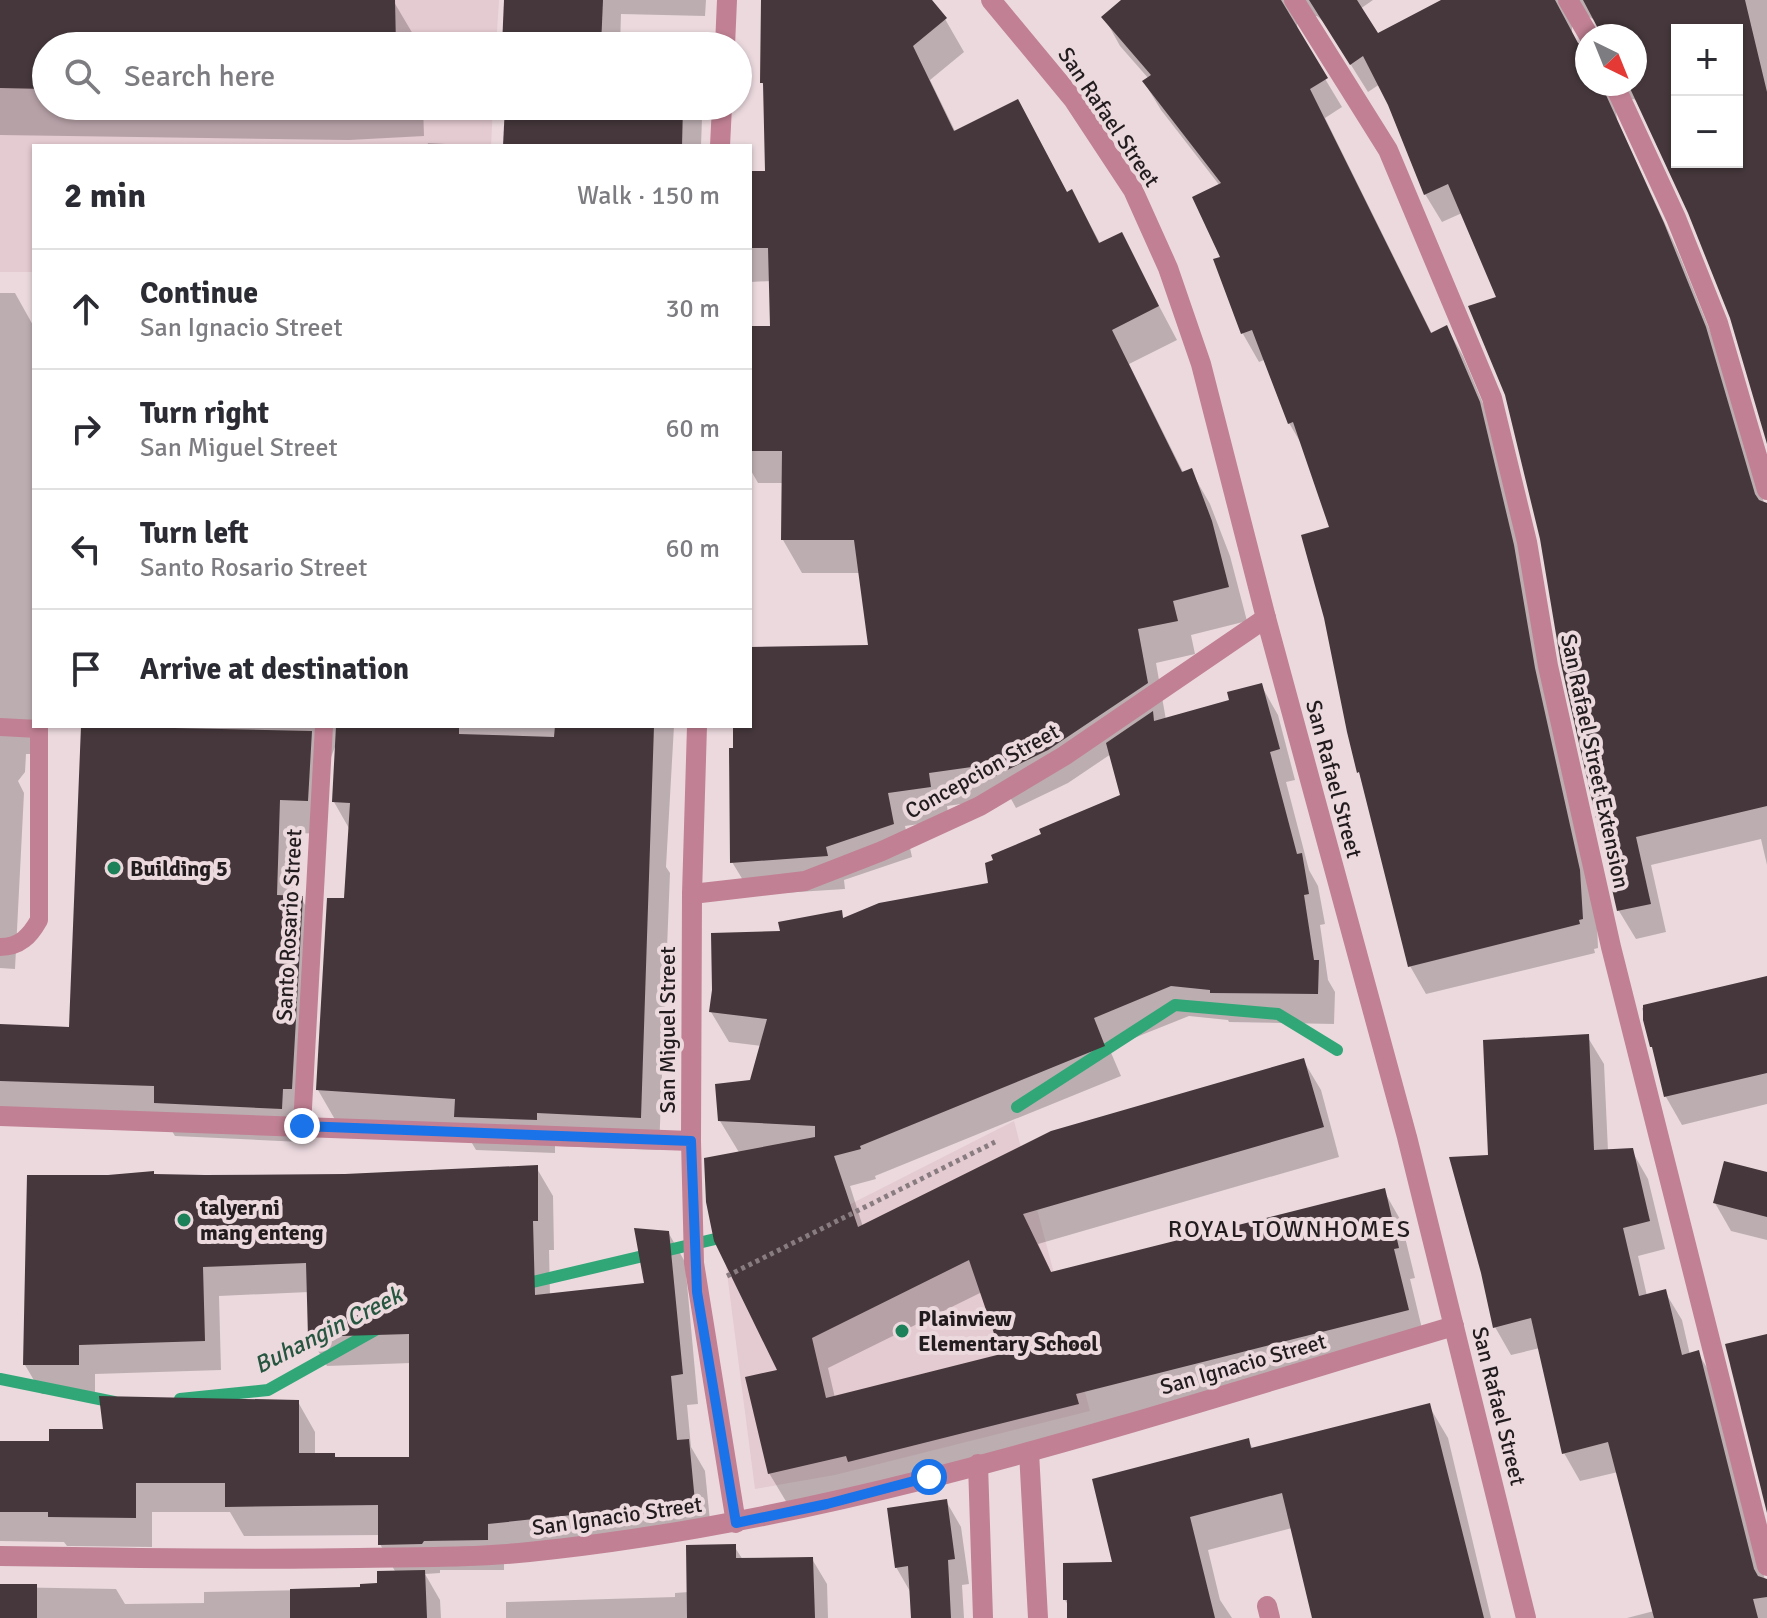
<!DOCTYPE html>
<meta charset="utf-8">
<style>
body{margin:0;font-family:Signika,sans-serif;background:#f2f2f3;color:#2b2b33}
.controls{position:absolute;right:24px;top:24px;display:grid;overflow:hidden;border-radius:0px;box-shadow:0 2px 6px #0004}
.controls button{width:72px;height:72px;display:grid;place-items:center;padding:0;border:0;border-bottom:2px solid #e1e1e2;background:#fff;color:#2b2b33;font:40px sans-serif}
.compass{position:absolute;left:1575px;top:24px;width:72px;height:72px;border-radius:50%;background:#fff;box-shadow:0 2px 6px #0004;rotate:137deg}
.stop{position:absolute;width:24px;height:24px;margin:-18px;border:6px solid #1a73e8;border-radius:50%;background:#fff}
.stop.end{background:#1a73e8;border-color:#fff;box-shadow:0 2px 8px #0008}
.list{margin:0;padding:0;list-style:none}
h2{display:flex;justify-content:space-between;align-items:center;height:104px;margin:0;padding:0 32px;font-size:34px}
h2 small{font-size:26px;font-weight:400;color:#7c7c81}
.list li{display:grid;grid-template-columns:52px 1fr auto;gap:24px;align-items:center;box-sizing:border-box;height:120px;padding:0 32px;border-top:2px solid #e1e1e2}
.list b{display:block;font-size:30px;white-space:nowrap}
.list p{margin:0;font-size:26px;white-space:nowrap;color:#7c7c81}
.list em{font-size:26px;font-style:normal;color:#7c7c81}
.icon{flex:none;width:44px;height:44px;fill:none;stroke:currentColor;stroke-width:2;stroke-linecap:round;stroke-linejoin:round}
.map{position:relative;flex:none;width:1767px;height:1618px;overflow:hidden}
.search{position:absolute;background:#fff;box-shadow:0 2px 6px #0004;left:32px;top:32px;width:720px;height:88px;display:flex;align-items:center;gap:20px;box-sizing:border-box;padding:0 28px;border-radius:44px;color:#7c7c81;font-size:30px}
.panel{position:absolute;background:#fff;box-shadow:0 2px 6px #0004;left:32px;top:144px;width:720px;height:584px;border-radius:0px}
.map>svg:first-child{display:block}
</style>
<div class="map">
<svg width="1767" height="1618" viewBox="0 0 1767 1618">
<rect width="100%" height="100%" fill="#ebd9de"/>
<!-- built -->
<g fill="#e4cad1">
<path d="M0,0H499L496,46H46V106H493L491,146H34V272H0Z"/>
<path d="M1014,1121L1090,1411L835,1475L755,1489L724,1250L780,1240Z"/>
</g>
<!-- shadow -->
<g fill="#0003" fill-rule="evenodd">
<path d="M0,0L394,2L420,46H46V106H423L424,136L349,140L0,135Z"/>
<path d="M506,0H706L705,16L621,14L620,46H504Z"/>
<path d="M763,0H930L945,19L964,52L930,80L956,133L1067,194L1072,191L1101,245L1121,234L1177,340L1129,364L1184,474L1191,471L1210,504L1230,556L1247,621L1191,635L1195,654L1156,663L1166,720L1232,701L1261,685L1278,715L1295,780L1286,782L1309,870L1318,886L1325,924L1320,925L1328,980L1335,992L1334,1024L1229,1022L1228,1020L1189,1016L1109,1048L1121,1076L875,1176L876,1179L850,1186L863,1227L1303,1060L1321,1090L1339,1157L1038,1244L1052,1274L1384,1191L1401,1221L1415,1278L1410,1279L1425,1341L1095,1434L787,1503L769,1473L780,1371L740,1154L720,1121L751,1082L762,1046L729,1042L711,1012L782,933L840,912L844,920L990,885L1122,796L1111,754L1068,783L1016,808L1010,797L947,806L949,820L905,826L912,857L844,880L845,889L752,895L732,862L734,726H750V649L870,647L860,573H802L783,540L784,483H758L750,469V328H772L771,281L750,282V173H767L765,89L762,82ZM982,1292L1004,1356L835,1398L828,1368Z"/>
<path d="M1124,0H1373L1360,9L1377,36L1445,0H1767V437L1732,318L1690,212L1639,103L1634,99L1624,101L1616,111L1617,120L1679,254L1721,358L1764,503L1767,504V865L1761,839L1651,865L1666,932L1636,939L1619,911L1563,663L1498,298L1462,213L1442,222L1425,194L1380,84L1368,92L1324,22L1317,16H1304L1297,24L1298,34L1342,107L1325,118L1432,334L1447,328L1463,356L1495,432L1596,900L1598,948L1594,949L1595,953L1426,994L1410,966L1349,732L1332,529L1305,450L1289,423L1264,360L1259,362L1243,334L1216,260L1223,258L1220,186L1161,110L1144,82L1149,79L1120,46L1104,17ZM1586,15L1598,22L1603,36H1635V84H1587V50L1577,44L1572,36V21ZM1677,30H1737V162H1677Z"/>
<path d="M507,106H695L702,118L701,146H505Z"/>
<path d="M428,143L483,146H427Z"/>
<path d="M0,293H15L34,327V754H26L25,772L18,781L24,793L15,969L0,968Z"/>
<path d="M83,726H674L666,867L670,873L659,1150L555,1146V1153L476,1150L465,1131L337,1123L318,1090L345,901L350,830L334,802L336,744L330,760L326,834L298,833L296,898H301L321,932L301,1142L175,1136L164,1118L0,1113V1026L71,1029Z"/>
<path d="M1767,978V1104L1682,1125L1666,1097L1642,1008Z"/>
<path d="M1587,1036L1604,1064L1608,1151H1632L1648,1179L1665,1249L1638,1256L1647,1296L1665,1292L1682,1320L1690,1355L1698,1353L1715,1381L1765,1580L1767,1579V1618H1627L1654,1611L1618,1472L1580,1481L1564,1453L1540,1348L1511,1355L1495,1327L1490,1157Z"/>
<path d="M536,1167L553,1196L554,1250H549L550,1295L647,1284L668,1232L685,1262L698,1404L687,1405L691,1447L705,1471L711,1531L504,1553V1570H440V1573L425,1574L440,1600L441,1618H0V1587L116,1589L125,1604L204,1603V1592L362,1589L379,1585L396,1573L380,1544V1535L244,1536L230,1512H152V1547L67,1546L64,1542L0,1541V1443H51L105,1431L298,1402L315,1432V1455H334L337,1459L411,1460V1363L327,1366L310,1337L309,1292L219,1296L221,1370L95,1374V1394H42L25,1365L154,1176H345Z"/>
<path d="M1767,1174V1240L1731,1231L1715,1203Z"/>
<path d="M1429,1406L1448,1438L1491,1618H1314L1292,1528L1208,1550L1220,1600L1232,1618H1069V1607L1065,1600L1115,1564L1248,1440L1253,1449Z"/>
<path d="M946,1501L961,1527L969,1584L962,1585L964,1618H913L911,1593L896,1567Z"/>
<path d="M734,1546L743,1560L812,1559L827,1584L828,1618H506V1602L675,1597V1593L689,1592Z"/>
</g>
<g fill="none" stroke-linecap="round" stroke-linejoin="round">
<!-- stream -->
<g stroke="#31a778" stroke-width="12">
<path d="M1017,1107L1175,1005L1278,1014L1337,1050"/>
<path d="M520,1285L728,1236"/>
<path d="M0,1379L114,1402"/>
<path d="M180,1399L268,1390L377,1329"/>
</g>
</g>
<!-- building -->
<g fill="#45373b" fill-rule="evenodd">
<path d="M0,0H395L396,46H46V89L0,88Z"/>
<path d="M504,0H603L601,46H502Z"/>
<path d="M761,0H932L947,18L913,46L954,131L1018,99L1067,192L1072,189L1099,243L1122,232L1159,306L1112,330L1182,472L1192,468L1212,521L1229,587L1173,601L1178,621L1138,629L1148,683L1048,750L995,776L993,764L929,773L931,787L888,793L894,824L826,847L828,856L730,863L729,748H733V726H750V647L868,645L854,540H781L782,451H750V326H770L768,248H750V171H765L763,83H760Z"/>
<path d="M1121,0H1281L1328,78L1310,89L1431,333L1447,325L1480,402L1514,545L1535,668L1580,870L1583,919L1579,920L1580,924L1408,967L1359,772L1357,773L1347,732L1324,618L1301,535L1329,527L1293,422L1288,424L1252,330L1241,334L1213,259L1220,257L1192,197L1221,183L1142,81L1151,75L1101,17Z"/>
<path d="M1309,0H1357L1378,33L1441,0H1555L1578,43L1587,49V84H1601L1664,223L1706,327L1755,494L1759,500L1767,503V806L1636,837L1651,904L1617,911L1561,664L1540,539L1505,395L1468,306L1496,297L1448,184L1424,195L1388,105L1363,56L1350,65Z"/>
<path d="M1583,0H1745L1767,92V444L1730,318L1688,213L1628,84H1635V36H1602ZM1677,30H1737V162H1677Z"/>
<path d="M505,106H683L682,146H503Z"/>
<path d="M1262,683L1280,749L1270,752L1297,854L1302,853L1309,894L1304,895L1314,960H1319L1318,994L1210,993V990L1171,986L1094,1018L1105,1046L860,1146L861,1149L834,1156L858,1227L1051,1131L1304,1058L1324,1127L1023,1214L1051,1272L1385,1188L1399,1248L1394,1249L1409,1310L1076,1394L1079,1404L848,1462L846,1456L768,1474L745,1377L777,1370L714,1241L706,1202L704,1158L815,1137V1126L718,1121L715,1084L750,1080L767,1019L709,1012L712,990L711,933L780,931L778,922L842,910L843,918L879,903L988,883L985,863L993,860L991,855L1041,834L1039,829L1120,795L1106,743L1153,711L1154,721L1229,700L1227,692ZM969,1260L1001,1354L826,1398L812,1338Z"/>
<path d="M81,726L312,731L308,801L280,800L277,895L303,896L292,1089H283L282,1109L154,1103V1086L0,1081V1024L69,1027Z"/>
<path d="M336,726H459V734L554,737L555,726H654L641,1118L537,1113V1120L454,1117L455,1099L316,1090L327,898H344L350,803L332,802Z"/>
<path d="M1767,976V1073L1664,1097L1652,1047H1650L1643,1020V1005Z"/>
<path d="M1589,1034L1594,1150L1633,1148L1650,1221L1623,1228L1639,1296L1666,1289L1682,1355L1699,1350L1754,1569L1758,1576L1767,1579V1597L1753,1599L1758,1618H1654L1608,1442L1562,1454L1531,1318L1493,1328L1481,1273L1449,1157L1488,1155L1483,1040Z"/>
<path d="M1724,1161L1767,1172V1217L1713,1203Z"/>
<path d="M538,1165V1221H533L535,1295L644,1283L634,1228L669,1231L683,1374L671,1376L677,1440L689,1439L695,1502L488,1524V1540L424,1541L422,1544L378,1545V1505L225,1507V1483H136V1518L48,1517V1512H0V1441H49V1429H103L99,1396L299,1400V1453H335V1457H409V1334L308,1337L306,1263L203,1267L205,1341L79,1345V1365H23L27,1175H108L154,1171V1174L205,1175L345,1174Z"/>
<path d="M1767,1334V1513L1725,1344Z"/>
<path d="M1430,1403L1484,1618H1312L1282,1493L1190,1517L1215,1618H1067V1600H1063V1563L1112,1562L1092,1479L1249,1438L1251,1448Z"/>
<path d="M947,1499L955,1559L948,1560L951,1618H911L908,1566L895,1568L887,1508Z"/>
<path d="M736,1544V1558L813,1557L815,1618H687L686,1545Z"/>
<path d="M425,1570L427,1618H290V1589L360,1587V1584L377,1583V1571Z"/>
<rect x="0" y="1584" width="37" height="34"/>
</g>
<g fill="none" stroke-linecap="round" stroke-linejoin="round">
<!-- path -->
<path stroke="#887c80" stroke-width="5" stroke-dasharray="4 4" stroke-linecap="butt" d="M727,1276L995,1142"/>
<!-- lane -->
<g stroke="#c18094" stroke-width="18">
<path d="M0,727L38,729"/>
<path d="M0,947C20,947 30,936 39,920V726"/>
<path d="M302,1126L324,726"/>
</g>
<!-- street -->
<g stroke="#c18094" stroke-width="20">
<path d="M991,0L1073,99L1133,190L1168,268L1201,364L1266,618L1407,1137L1526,1618"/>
<path d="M1294,0L1388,150L1492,398L1527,542L1548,666L1611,947L1767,1566"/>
<path d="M1568,0L1589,36"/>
<path d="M725,46L727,0"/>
<path d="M1614,84L1676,218L1718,323L1767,490"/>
<path d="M720,146L722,106"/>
<path d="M697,726L692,894L691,1141L694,1263L736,1523"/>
<path d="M692,894L805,881L882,851L980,806L1064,756L1266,618"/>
<path d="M0,1116L691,1141"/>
<path d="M1029,1452L1038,1618"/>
<path d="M978,1464L983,1618"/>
<path d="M0,1556C119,1558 238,1560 358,1558C415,1557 472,1558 529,1552C846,1520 1150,1416 1454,1326"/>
<path d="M1267,1606L1270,1618"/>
</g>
</g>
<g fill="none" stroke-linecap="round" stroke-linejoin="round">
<!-- route -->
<path stroke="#1a73e8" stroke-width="10" d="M302,1126L691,1141L697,1292L736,1523L827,1504L929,1477"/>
</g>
<!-- markers -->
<g fill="#1c8059" stroke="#ebd9de" stroke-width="3">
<circle cx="114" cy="868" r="8"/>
<circle cx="184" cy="1220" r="8"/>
<circle cx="902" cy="1331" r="8"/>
</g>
<g text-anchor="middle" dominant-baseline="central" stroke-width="8" stroke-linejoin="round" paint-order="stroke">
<!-- street labels -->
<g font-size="22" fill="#221c1e" stroke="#ebd9de">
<text transform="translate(1109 117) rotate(56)">San Rafael Street</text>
<text transform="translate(1595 761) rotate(78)">San Rafael Street Extension</text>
<text transform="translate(982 771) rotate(-29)">Concepcion Street</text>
<text transform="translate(1334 779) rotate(75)">San Rafael Street</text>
<text transform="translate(289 925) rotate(-87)">Santo Rosario Street</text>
<text transform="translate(667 1030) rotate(-90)">San Miguel Street</text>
<text transform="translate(1243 1364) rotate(-16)">San Ignacio Street</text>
<text transform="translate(1499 1406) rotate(76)">San Rafael Street</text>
<text transform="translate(617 1516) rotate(-8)">San Ignacio Street</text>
</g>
<!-- poi labels -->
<g font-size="22" font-weight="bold" fill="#221c1e" stroke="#ebd9de" text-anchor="start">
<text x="130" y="868">Building 5</text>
<text x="200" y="1207">talyer ni<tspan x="200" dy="25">mang enteng</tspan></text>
<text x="918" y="1318">Plainview<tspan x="918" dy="25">Elementary School</tspan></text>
</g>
<!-- neighbourhood labels -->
<g font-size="24" letter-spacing="2" fill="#221c1e" stroke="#ebd9de">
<text x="1290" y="1229">ROYAL TOWNHOMES</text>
</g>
<!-- water labels -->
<g font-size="24" font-style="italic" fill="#265540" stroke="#ebd9de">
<text transform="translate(328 1330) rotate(-27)">Buhangin Creek</text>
</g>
</g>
</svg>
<div class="controls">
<button>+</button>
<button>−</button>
</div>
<svg class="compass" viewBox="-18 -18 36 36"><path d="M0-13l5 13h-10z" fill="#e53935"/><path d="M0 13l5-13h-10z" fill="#7c7c81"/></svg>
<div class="stop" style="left:929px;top:1477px"></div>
<div class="stop end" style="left:302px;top:1126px"></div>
<div class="search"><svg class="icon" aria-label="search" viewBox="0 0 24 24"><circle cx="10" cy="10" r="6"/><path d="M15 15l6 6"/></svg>Search here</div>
<section class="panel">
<h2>2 min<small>Walk · 150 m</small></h2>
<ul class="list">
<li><svg class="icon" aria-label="ahead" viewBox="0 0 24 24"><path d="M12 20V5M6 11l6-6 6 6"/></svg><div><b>Continue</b><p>San Ignacio Street</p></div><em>30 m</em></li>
<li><svg class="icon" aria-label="right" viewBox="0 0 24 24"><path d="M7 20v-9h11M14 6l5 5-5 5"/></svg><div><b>Turn right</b><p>San Miguel Street</p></div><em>60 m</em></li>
<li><svg class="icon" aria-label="left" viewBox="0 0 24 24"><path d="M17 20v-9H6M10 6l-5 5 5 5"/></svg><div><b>Turn left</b><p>Santo Rosario Street</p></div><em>60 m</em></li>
<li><svg class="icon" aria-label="arrive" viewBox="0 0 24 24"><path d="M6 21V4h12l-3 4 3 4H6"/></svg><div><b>Arrive at destination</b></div></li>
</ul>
</section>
</div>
